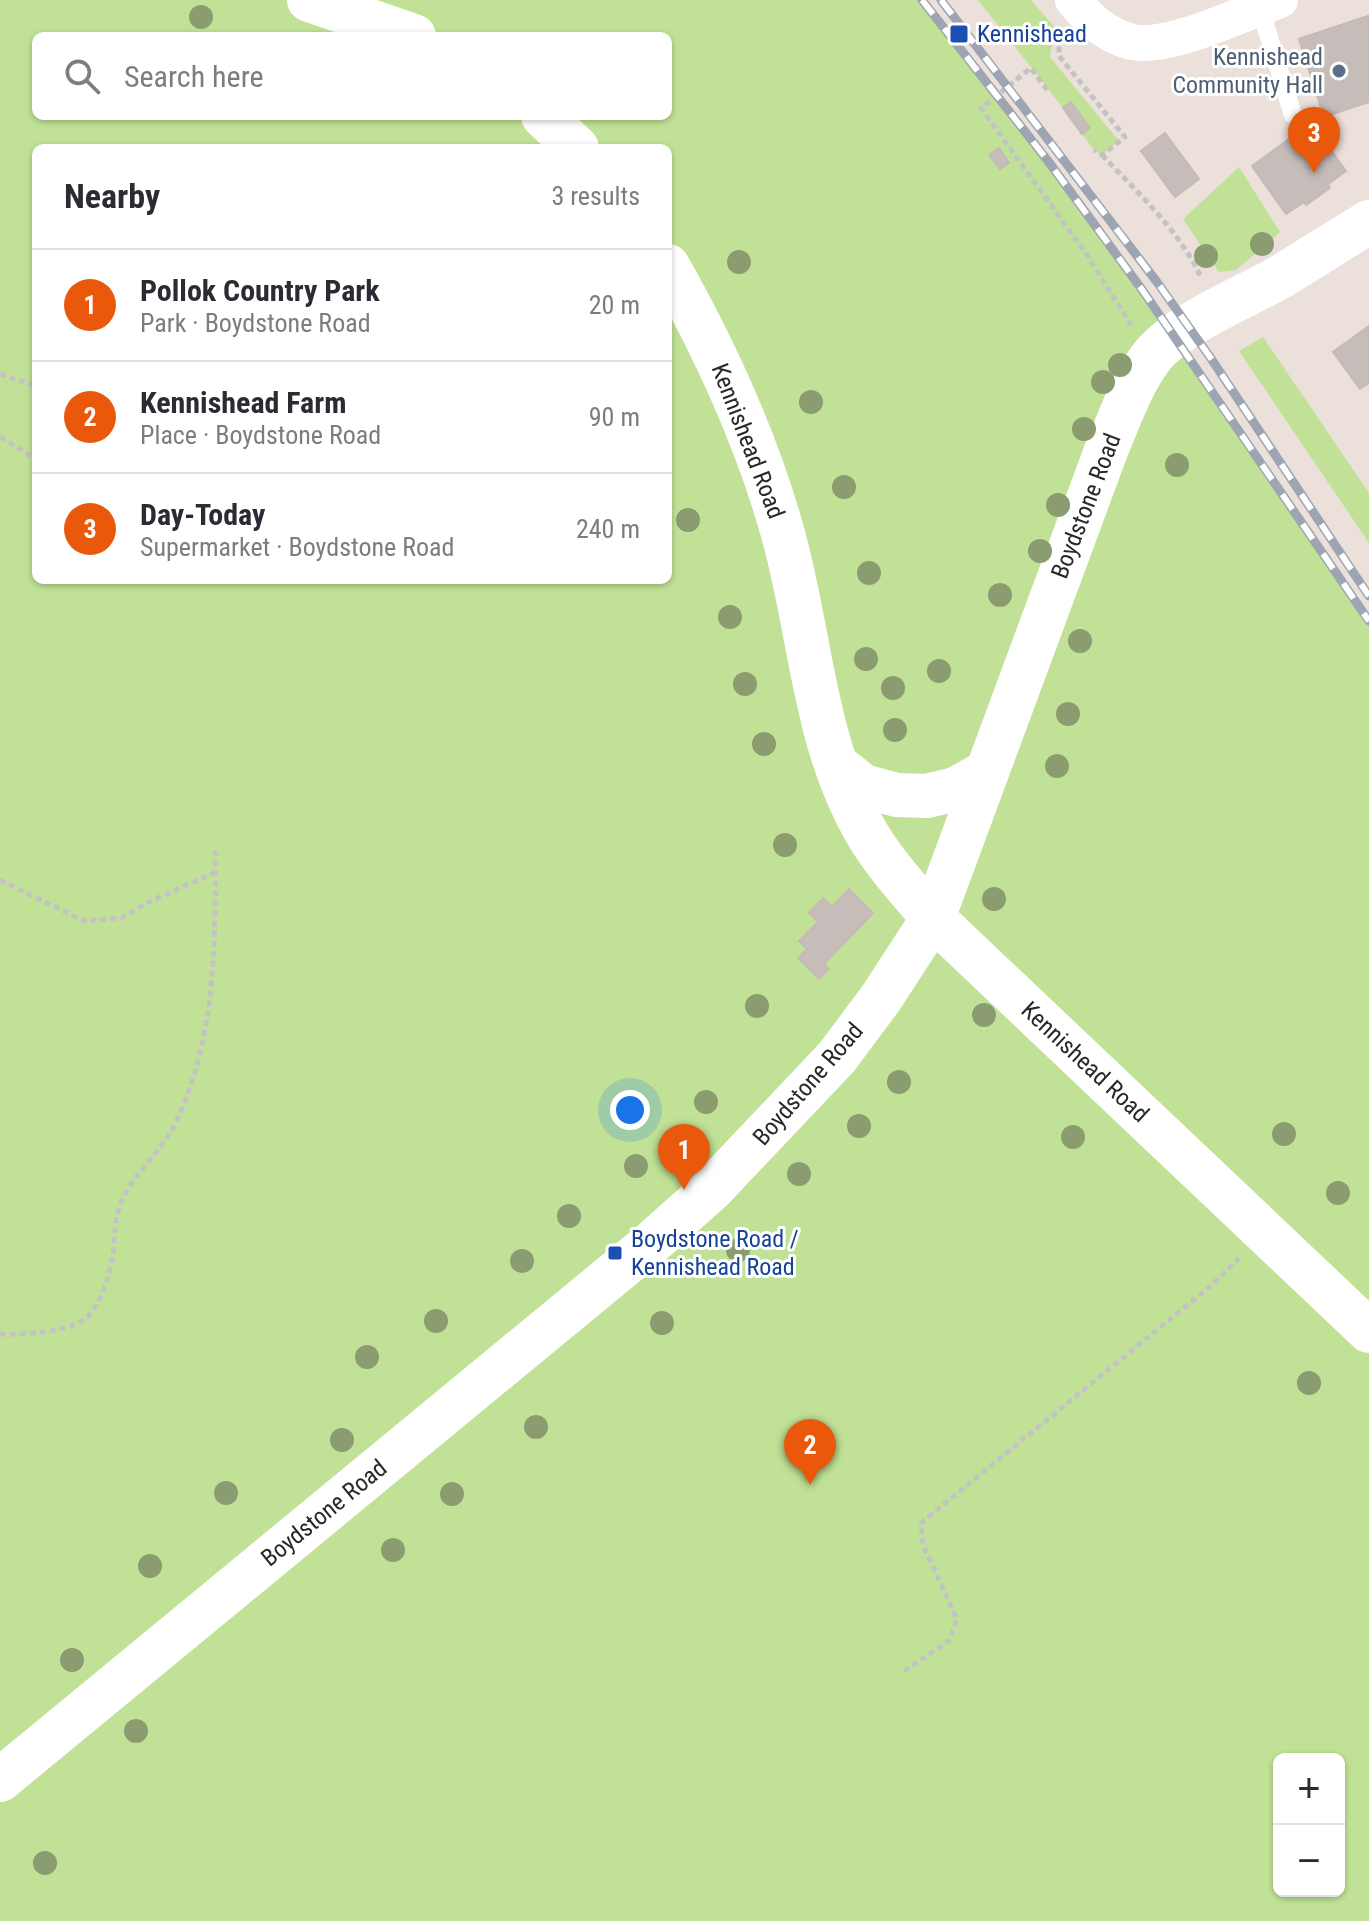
<!DOCTYPE html>
<meta charset="utf-8">
<style>
body{margin:0;font-family:"Roboto Condensed",sans-serif;background:#f2f2f3;color:#2b2b33}
.controls{position:absolute;right:24px;bottom:24px;display:grid;overflow:hidden;border-radius:12px;box-shadow:0 2px 6px #0004}
.controls button{width:72px;height:72px;display:grid;place-items:center;padding:0;border:0;border-bottom:2px solid #e1e1e2;background:#fff;color:#2b2b33;font:40px sans-serif}
.you{position:absolute;left:630px;top:1110px;width:28px;height:28px;margin:-20px;border:6px solid #fff;border-radius:50%;background:#1a73e8;box-shadow:0 0 0 12px #1a73e833}
.badge{display:grid;place-items:center;width:52px;height:52px;border-radius:50%;background:#ea580c;color:#fff;font-size:26px;font-weight:700}
.pin{position:absolute;translate:-50% -66px;filter:drop-shadow(0 2px 4px #0008)}
.pin::after{content:'';position:absolute;top:42px;width:28px;height:24px;background:inherit;clip-path:polygon(0 0,100% 0,50% 100%)}
.list{margin:0;padding:0;list-style:none}
h2{display:flex;justify-content:space-between;align-items:center;height:104px;margin:0;padding:0 32px;font-size:34px}
h2 small{font-size:26px;font-weight:400;color:#7c7c81}
.list li{display:grid;grid-template-columns:52px 1fr auto;gap:24px;align-items:center;box-sizing:border-box;height:112px;padding:0 32px;border-top:2px solid #e1e1e2}
.list b{display:block;font-size:30px;white-space:nowrap}
.list p{margin:0;font-size:26px;white-space:nowrap;color:#7c7c81}
.list em{font-size:26px;font-style:normal;color:#7c7c81}
.icon{flex:none;width:44px;height:44px;fill:none;stroke:currentColor;stroke-width:2;stroke-linecap:round;stroke-linejoin:round}
.map{position:relative;flex:none;width:1369px;height:1921px;overflow:hidden}
.search{position:absolute;background:#fff;box-shadow:0 2px 6px #0004;left:32px;top:32px;width:640px;height:88px;display:flex;align-items:center;gap:20px;box-sizing:border-box;padding:0 28px;border-radius:12px;color:#7c7c81;font-size:30px}
.panel{position:absolute;background:#fff;box-shadow:0 2px 6px #0004;left:32px;top:144px;width:640px;height:440px;border-radius:12px}
.map>svg:first-child{display:block}
</style>
<div class="map">
<svg width="1369" height="1921" viewBox="0 0 1369 1921">
<rect width="100%" height="100%" fill="#ebe0da"/>
<!-- green -->
<g fill="#c1e296" fill-rule="evenodd">
<path d="M0,0H922L1048,161L1143,291L1369,621V1921H0ZM36,36H668V116H36ZM36,148H668V580H36ZM1279,1759H1339V1891H1279Z"/>
<path d="M978,0H1031L1058,31L1053,36L1050,57L1119,141L1102,155L1094,150L1082,134L1090,127L1071,102L1063,108Z"/>
<path d="M1239,167L1280,232L1236,270L1219,272L1183,219Z"/>
<path d="M1263,337L1369,493V543L1239,351Z"/>
</g>
<!-- building -->
<g fill="#c6bdba" stroke="#c6bbb4" stroke-width="2">
<path d="M1368,16L1369,102L1324,117L1299,39Z"/>
<path d="M1071,102L1090,128L1082,134L1063,108Z"/>
<path d="M1311,123L1346,171L1328,184L1330,188L1306,205L1304,202L1286,214L1252,166Z"/>
<path d="M1165,133L1199,179L1175,197L1141,151Z"/>
<path d="M999,148L1009,163L1000,169L989,155Z"/>
<path d="M1369,326V383L1360,389L1333,352Z"/>
<path d="M849,889L873,913L824,964L829,969L819,979L798,958L807,949L799,941L818,922L809,913L823,898L832,907Z"/>
</g>
<g fill="none" stroke-linecap="round" stroke-linejoin="round">
<!-- path -->
<g stroke="#c3c3c3" stroke-width="5" stroke-dasharray="6 4" stroke-linecap="butt">
<path d="M1063,38L1059,42V56L1125,137L1102,155L1094,150"/>
<path d="M1047,90L1031,68L981,108L1085,252L1131,325"/>
<path d="M1102,155C1138,193 1178,229 1201,277"/>
<path d="M0,374L36,386"/>
<path d="M0,437L36,459"/>
<path d="M0,880L84,921L121,918L149,902L215,872"/>
<path d="M0,1334C20,1335 66,1332 83,1320C100,1309 110,1274 113,1255C115,1235 114,1214 124,1196C138,1169 163,1150 176,1122C216,1038 216,939 215,848"/>
<path d="M904,1671L949,1641L957,1619L923,1545L921,1523L1213,1284L1239,1258"/>
</g>
<!-- lane -->
<path stroke="#fff" stroke-width="18" d="M1260,8L1293,115"/>
<!-- street -->
<path stroke="#fff" stroke-width="36" d="M1073,0C1088,19 1108,36 1132,42C1168,50 1244,13 1280,0"/>
<!-- secondary -->
<g stroke="#fff" stroke-width="44">
<path d="M309,0L414,36"/>
<path d="M543,116L577,148"/>
<path d="M668,266C716,351 757,440 783,534C811,633 813,741 866,832C884,863 909,890 933,918L1369,1331"/>
<path d="M837,765L863,786L897,795L927,796L956,789L986,772"/>
<path d="M0,1780L649,1245L712,1189L837,1057L881,998L933,918L1107,448C1120,418 1131,385 1150,359C1176,324 1242,299 1280,277C1310,259 1339,240 1369,222"/>
</g>
<!-- rail casing -->
<g stroke="#9da5b3" stroke-width="9">
<g id="rail">
<path d="M922,0L1048,161L1143,291L1369,621"/>
<path d="M941,0L1157,282L1210,357L1369,596"/>
</g>
</g>
<!-- rail -->
<use href="#rail" stroke="#fff" stroke-width="6" stroke-dasharray="18" stroke-linecap="butt"/>
</g>
<!-- trees -->
<g fill="#8a9c70">
<circle cx="201" cy="17" r="12"/>
<circle cx="1262" cy="244" r="12"/>
<circle cx="1206" cy="256" r="12"/>
<circle cx="739" cy="262" r="12"/>
<circle cx="1120" cy="365" r="12"/>
<circle cx="1103" cy="382" r="12"/>
<circle cx="811" cy="402" r="12"/>
<circle cx="1084" cy="429" r="12"/>
<circle cx="1177" cy="465" r="12"/>
<circle cx="844" cy="487" r="12"/>
<circle cx="1058" cy="505" r="12"/>
<circle cx="688" cy="520" r="12"/>
<circle cx="1040" cy="551" r="12"/>
<circle cx="869" cy="573" r="12"/>
<circle cx="1000" cy="595" r="12"/>
<circle cx="730" cy="617" r="12"/>
<circle cx="1080" cy="641" r="12"/>
<circle cx="866" cy="659" r="12"/>
<circle cx="939" cy="671" r="12"/>
<circle cx="745" cy="684" r="12"/>
<circle cx="893" cy="688" r="12"/>
<circle cx="1068" cy="714" r="12"/>
<circle cx="895" cy="730" r="12"/>
<circle cx="764" cy="744" r="12"/>
<circle cx="1057" cy="766" r="12"/>
<circle cx="785" cy="845" r="12"/>
<circle cx="994" cy="899" r="12"/>
<circle cx="757" cy="1006" r="12"/>
<circle cx="984" cy="1015" r="12"/>
<circle cx="899" cy="1082" r="12"/>
<circle cx="706" cy="1102" r="12"/>
<circle cx="859" cy="1126" r="12"/>
<circle cx="1284" cy="1134" r="12"/>
<circle cx="1073" cy="1137" r="12"/>
<circle cx="636" cy="1166" r="12"/>
<circle cx="799" cy="1174" r="12"/>
<circle cx="1338" cy="1193" r="12"/>
<circle cx="569" cy="1216" r="12"/>
<circle cx="738" cy="1250" r="12"/>
<circle cx="522" cy="1261" r="12"/>
<circle cx="436" cy="1321" r="12"/>
<circle cx="662" cy="1323" r="12"/>
<circle cx="367" cy="1357" r="12"/>
<circle cx="1309" cy="1383" r="12"/>
<circle cx="536" cy="1427" r="12"/>
<circle cx="342" cy="1440" r="12"/>
<circle cx="226" cy="1493" r="12"/>
<circle cx="452" cy="1494" r="12"/>
<circle cx="393" cy="1550" r="12"/>
<circle cx="150" cy="1566" r="12"/>
<circle cx="72" cy="1660" r="12"/>
<circle cx="136" cy="1731" r="12"/>
<circle cx="45" cy="1863" r="12"/>
</g>
<!-- markers -->
<g fill="#1a4fb4" stroke="#fff" stroke-width="3">
<rect x="949" y="24" width="20" height="20" rx="4"/>
<rect x="607" y="1245" width="16" height="16" rx="4"/>
</g>
<circle fill="#5c6f8a" stroke="#fff" stroke-width="3" cx="1339" cy="71" r="8"/>
<g text-anchor="middle" dominant-baseline="central" stroke-width="6" stroke-linejoin="round" paint-order="stroke">
<!-- transit labels -->
<g font-size="24" fill="#164399" stroke="#fff" text-anchor="start">
<text x="977" y="34">Kennishead</text>
<text x="631" y="1239">Boydstone Road /<tspan x="631" dy="28">Kennishead Road</tspan></text>
</g>
<!-- service labels -->
<g font-size="24" fill="#4e5e75" stroke="#fff" text-anchor="end">
<text x="1323" y="57">Kennishead<tspan x="1323" dy="28">Community Hall</tspan></text>
</g>
<!-- street labels -->
<g font-size="24" fill="#282828" stroke="#fff">
<text transform="translate(748 441) rotate(69)">Kennishead Road</text>
<text transform="translate(1086 506) rotate(-69)">Boydstone Road</text>
<text transform="translate(1085 1062) rotate(43)">Kennishead Road</text>
<text transform="translate(808 1084) rotate(-49)">Boydstone Road</text>
<text transform="translate(324 1513) rotate(-39)">Boydstone Road</text>
</g>
</g>
</svg>
<div class="controls">
<button>+</button>
<button>−</button>
</div>
<div class="you"></div>
<div class="pin badge" style="left:684px;top:1190px">1</div>
<div class="pin badge" style="left:810px;top:1485px">2</div>
<div class="pin badge" style="left:1314px;top:173px">3</div>
<div class="search"><svg class="icon" aria-label="search" viewBox="0 0 24 24"><circle cx="10" cy="10" r="6"/><path d="M15 15l6 6"/></svg>Search here</div>
<section class="panel">
<h2>Nearby<small>3 results</small></h2>
<ul class="list">
<li><span class="badge">1</span><div><b>Pollok Country Park</b><p>Park · Boydstone Road</p></div><em>20 m</em></li>
<li><span class="badge">2</span><div><b>Kennishead Farm</b><p>Place · Boydstone Road</p></div><em>90 m</em></li>
<li><span class="badge">3</span><div><b>Day-Today</b><p>Supermarket · Boydstone Road</p></div><em>240 m</em></li>
</ul>
</section>
</div>
